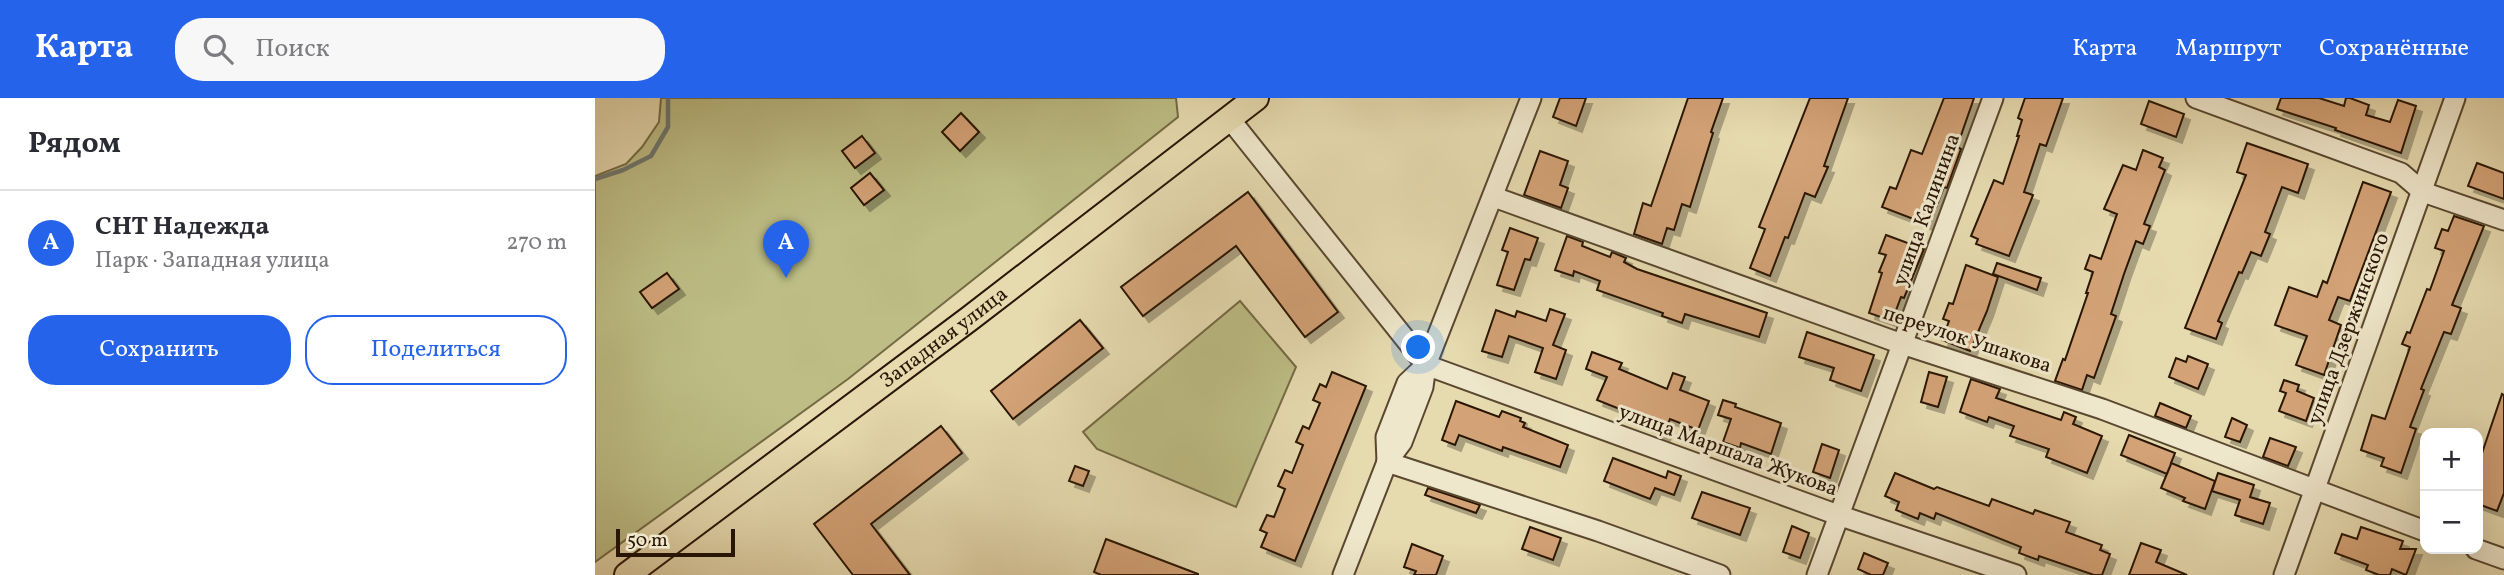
<!DOCTYPE html>
<html lang="ru">
<meta charset="utf-8">
<style>
body{margin:0;font-family:Vollkorn,serif;background:#f7f7f7;color:#2b2b33}
.controls{position:absolute;right:21px;bottom:21px;display:grid;overflow:hidden;border-radius:14px;box-shadow:0 7px 28px #0002}
.controls button{width:63px;height:63px;display:grid;place-items:center;padding:0;border:0;border-bottom:2px solid #e1e1e2;background:#fff;color:#2b2b33;font:35px sans-serif}
.scale{position:absolute;left:21px;bottom:18px;width:119px;box-sizing:border-box;padding-left:7px;border:4px solid #2a1605;border-top:0;font-size:19px;line-height:24px;white-space:nowrap;color:#2a1605;-webkit-text-stroke:5px #efe7cb;paint-order:stroke}
.you{position:absolute;left:824px;top:250px;width:24px;height:24px;margin:-18px;border:5px solid #fff;border-radius:50%;background:#1a73e8;box-shadow:0 0 0 10px #1a73e833}
.badge{display:grid;place-items:center;width:46px;height:46px;border-radius:50%;background:#2563eb;color:#fff;font-size:23px;font-weight:700}
.pin{position:absolute;translate:-50% -58px;filter:drop-shadow(0 2px 4px #0008)}
.pin::after{content:'';position:absolute;top:37px;width:24px;height:21px;background:inherit;clip-path:polygon(0 0,100% 0,50% 100%)}
.list{margin:0;padding:0;list-style:none}
h2{display:flex;justify-content:space-between;align-items:center;height:91px;margin:0;padding:0 28px;font-size:30px}
h2 small{font-size:23px;font-weight:400;color:#7c7c81}
.list li{display:grid;grid-template-columns:46px 1fr auto;gap:21px;align-items:center;box-sizing:border-box;height:105px;padding:0 28px;border-top:2px solid #e1e1e2}
.list b{display:block;font-size:26px;white-space:nowrap}
.list p{margin:0;font-size:23px;white-space:nowrap;color:#7c7c81}
.list em{font-size:23px;font-style:normal;color:#7c7c81}
.actions{display:flex;gap:14px;padding:21px 28px}
.actions a{flex:1;padding:16px 0;border:2px solid #2563eb;border-radius:28px;text-align:center;font-size:24px;color:#2563eb}
.actions .main{background:#2563eb;color:#fff}
.icon{flex:none;width:38px;height:38px;fill:none;stroke:currentColor;stroke-width:2;stroke-linecap:round;stroke-linejoin:round}
.map{position:relative;flex:none;width:1909px;height:477px;overflow:hidden}
header{display:flex;align-items:center;gap:42px;box-sizing:border-box;height:98px;padding:0 35px;background:#2563eb;color:#fff}
header strong{font-size:33px}
nav{display:flex;gap:38px;margin-inline-start:auto;font-size:24px}
.search{width:490px;height:63px;background:#f7f7f7;display:flex;align-items:center;gap:18px;box-sizing:border-box;padding:0 24px;border-radius:28px;color:#7c7c81;font-size:26px}
main{display:flex}
aside{flex:1;background:#fff}
.map>svg:first-child{display:block}
</style>
<header>
<strong>Карта</strong>
<div class="search"><svg class="icon" aria-label="search" viewBox="0 0 24 24"><circle cx="10" cy="10" r="6"/><path d="M15 15l6 6"/></svg>Поиск</div>
<nav><a>Карта</a><a>Маршрут</a><a>Сохранённые</a></nav>
</header>
<main>
<aside>
<h2>Рядом<small></small></h2>
<ul class="list">
<li><span class="badge">A</span><div><b>СНТ Надежда</b><p>Парк · Западная улица</p></div><em>270 m</em></li>
</ul>
<div class="actions"><a class="main">Сохранить</a><a>Поделиться</a></div>
</aside>
<div class="map">
<svg width="1909" height="477" viewBox="0 0 1909 477">
<defs>
<filter id="shadow"><feDropShadow dx="6" dy="6" stdDeviation="0" flood-color="#0004"/></filter>
</defs>
<rect width="100%" height="100%" fill="#e6daaf"/>
<filter id="stains"><feTurbulence type="fractalNoise" baseFrequency=".00286" numOctaves="4"/><feColorMatrix values="0 0 0 0 .2 0 0 0 0 .09 0 0 0 0 .02 0 0 0 .5 -.17"/></filter>
<radialGradient id="worn" r=".72"><stop offset=".6" stop-color="#630" stop-opacity="0"/><stop offset="1" stop-color="#630" stop-opacity=".3"/></radialGradient>
<!-- green -->
<g fill="#bdbd85" stroke="#746a45" stroke-width="2">
<path d="M66,0H581L583,19L253,281L0,464V78L31,66L47,49L64,24Z"/>
<path d="M645,203L701,269L641,409L502,351L488,334Z"/>
</g>
<g fill="none" stroke-linecap="round" stroke-linejoin="round">
<!-- stream -->
<path stroke="#6e776f" stroke-width="4.5" d="M0,81L28,72L56,58L73,29V0"/>
</g>
<!-- building -->
<g fill="#d3a277" stroke="#2a1605" stroke-width="2" filter="url(#shadow)">
<path d="M965,0H991L981,28L958,19Z"/>
<path d="M1093,0H1128L1116,34L1118,35L1095,109L1087,106L1079,132L1072,130L1067,146L1039,136L1048,105L1056,108Z"/>
<path d="M1215,0H1253L1229,68L1233,69L1220,99L1210,95L1193,140L1190,139L1175,178L1155,170L1170,131L1164,129Z"/>
<path d="M1349,0H1379L1362,49L1366,51L1352,90L1349,89L1334,127L1287,109L1295,89L1301,91L1316,52L1327,56Z"/>
<path d="M1430,0H1468L1451,48L1445,46L1429,94L1438,97L1414,158L1381,146L1383,141L1376,138L1399,82L1408,86L1424,38H1422L1427,22L1423,20Z"/>
<path d="M1686,0H1724L1749,8L1751,0H1755L1774,7L1771,17L1795,24L1803,2L1821,8L1806,55L1740,32L1741,30L1682,11Z"/>
<path d="M1554,3L1589,16L1581,39L1546,26Z"/>
<path d="M366,15L384,34L365,53L347,34Z"/>
<path d="M267,38L280,55L260,70L247,53Z"/>
<path d="M1652,45L1713,66L1703,95L1687,89L1670,134L1675,136L1666,158L1656,154L1647,175L1644,174L1623,223L1627,225L1621,241L1590,230L1651,77L1642,74Z"/>
<path d="M1548,52L1568,60L1564,69L1570,72L1549,126L1555,128L1548,146L1541,143L1529,176L1516,216L1521,218L1499,280L1492,277L1487,292L1460,283L1468,261L1470,262L1493,195H1491L1498,174L1490,171L1495,157L1506,161L1522,116L1509,111L1528,67L1541,72Z"/>
<path d="M945,53L973,63L965,87L973,90L966,110L929,97Z"/>
<path d="M1882,65L1909,75V101L1873,88Z"/>
<path d="M275,75L289,92L269,107L256,90Z"/>
<path d="M1768,84L1796,94L1755,203L1743,199L1734,222L1746,227L1729,277L1701,267L1712,238L1680,227L1694,189L1722,199L1728,183L1732,185Z"/>
<path d="M653,94L743,214L710,239L641,148L548,218L526,189Z"/>
<path d="M1859,118L1889,128L1857,207L1866,210L1856,236L1849,234L1826,291L1829,292L1815,329L1821,331L1806,375L1786,368L1789,360L1766,352L1777,317L1790,321L1815,249L1807,246L1812,234L1815,235L1832,191L1835,192L1849,153L1840,150L1847,131L1853,133Z"/>
<path d="M915,130L943,140L935,162L930,161L919,192L902,187L913,154L907,152Z"/>
<path d="M1291,137L1329,151L1309,200L1306,199L1297,223L1274,215L1287,175L1284,174L1291,157L1284,155Z"/>
<path d="M972,138L988,144L987,148L1015,159L1017,154L1031,160L1029,164L1042,171L1172,215L1164,239L1090,216L1087,225L1067,218L1068,215L1002,192L1005,183L979,173L978,178L960,172Z"/>
<path d="M1402,165L1446,180L1442,192L1398,176Z"/>
<path d="M1371,167L1403,179L1392,213L1375,253L1347,242L1354,223L1348,221L1354,205L1358,206Z"/>
<path d="M72,175L84,191L57,210L45,194Z"/>
<path d="M955,211L970,216L958,247L971,252L961,281L940,274L948,250L914,238L907,259L887,253L901,212L920,219L922,213L951,223Z"/>
<path d="M485,222L508,250L418,321L396,293Z"/>
<path d="M1212,234L1279,257L1266,293L1235,282L1239,270L1204,259Z"/>
<path d="M997,254L1027,265L1024,271L1072,291L1078,275L1090,279L1085,292L1114,303L1103,332L1075,321L1069,337L1057,333L1060,325L1002,302L1012,279L991,271Z"/>
<path d="M1593,258L1613,266L1603,291L1574,279L1581,260L1591,264Z"/>
<path d="M737,274L771,288L700,463L666,449L672,435L665,432L672,417L679,419L690,391L683,388L690,372L697,375L708,347L701,344L708,328L714,331L725,305L718,302L725,286L731,289Z"/>
<path d="M1334,274L1352,279L1343,309L1326,304Z"/>
<path d="M1376,281L1405,291L1401,300L1466,322L1469,314L1481,319L1478,326L1507,338L1492,375L1451,359L1454,351L1415,338L1419,328L1394,319L1392,324L1365,314Z"/>
<path d="M1689,282L1704,287L1702,293L1719,300L1711,323L1684,313L1691,295L1685,293Z"/>
<path d="M1907,296L1909,297V395L1902,413L1883,406V367Z"/>
<path d="M1128,302L1141,306L1140,309L1186,325L1176,356L1146,345L1145,350L1128,344L1136,321L1123,317Z"/>
<path d="M861,303L904,319L907,313L926,320L925,323L930,325L928,329L973,347L965,369L908,349L907,353L864,337L860,347L847,342Z"/>
<path d="M1565,305L1596,318L1591,330L1560,318Z"/>
<path d="M1637,320L1652,327L1645,344L1630,339Z"/>
<path d="M346,328L367,355L276,426L315,477H258L219,426Z"/>
<path d="M1534,337L1580,355L1576,365L1620,383L1610,411L1588,403L1590,400L1566,390L1576,366L1572,376L1526,357Z"/>
<path d="M1675,340L1701,349L1693,368L1668,359Z"/>
<path d="M1227,346L1244,352L1235,380L1218,374Z"/>
<path d="M1018,360L1071,380L1073,373L1086,378L1079,397L1060,390L1055,401L1009,383Z"/>
<path d="M480,368L494,373L488,388L474,383Z"/>
<path d="M1300,375L1339,391L1342,389L1394,408L1397,401L1438,416L1440,412L1475,424L1471,434L1507,447L1505,452L1515,456L1507,477H1499L1444,458L1443,462L1424,455L1426,449L1341,415L1339,421L1325,415L1323,421L1301,412L1304,404L1290,398Z"/>
<path d="M1623,375L1659,387L1655,399L1675,405L1668,426L1640,417L1645,402L1617,393Z"/>
<path d="M833,390L885,407L881,415L830,397Z"/>
<path d="M1107,394L1155,410L1145,437L1097,420Z"/>
<path d="M1197,428L1214,435L1205,460L1188,454Z"/>
<path d="M935,429L966,440L958,462L927,451Z"/>
<path d="M1766,429L1808,443L1805,451H1821L1811,477L1797,471L1795,477H1784L1771,472L1773,467L1740,455L1747,436L1762,441Z"/>
<path d="M511,441L603,476V477H506L499,474Z"/>
<path d="M1546,445L1566,452L1561,464L1592,477H1534Z"/>
<path d="M817,446L848,458L841,477H819L821,473L809,469Z"/>
<path d="M1269,455L1293,465L1288,477H1276L1263,471Z"/>
</g>
<g fill="none" stroke-linecap="round" stroke-linejoin="round">
<!-- minor casing -->
<g stroke="#594730" stroke-width="23">
<g id="minor">
<path d="M1601,0L1806,75L1828,94L1909,122"/>
<path d="M634,20L831,267"/>
<path d="M899,99L1307,246L1507,311L1830,433"/>
<path d="M831,267L1243,417L1421,477"/>
<path d="M792,364L1003,433L1125,477"/>
<path d="M792,364L791,339L812,285L831,267"/>
<path d="M1881,451L1909,461"/>
<path d="M748,477L792,364L807,344L828,289L831,267L936,0"/>
<path d="M1222,477L1398,0"/>
<path d="M1689,477L1860,0"/>
</g>
</g>
<!-- major casing -->
<g stroke="#2a1605" stroke-width="28">
<g id="major">
<path id="s1" d="M32,477L374,221L661,0"/>
</g>
</g>
<!-- minor -->
<use href="#minor" stroke="#efe7cb" stroke-width="19"/>
<!-- major -->
<use href="#major" stroke="#e6daaf" stroke-width="24"/>
</g>
<g text-anchor="middle" dominant-baseline="central" stroke-width="6" stroke-linejoin="round" paint-order="stroke">
<!-- street labels -->
<g font-size="21" fill="#2a1605" stroke="#efe7cb">
<text transform="translate(1332 112) rotate(-70)">улица Калинина</text>
<text transform="translate(1754 231) rotate(-70)">улица Дзержинского</text>
<text stroke="none"><textPath href="#s1" startOffset="396">Западная улица</textPath></text>
<text transform="translate(1372 242) rotate(18)">переулок Ушакова</text>
<text transform="translate(1133 353) rotate(20)">улица Маршала Жукова</text>
</g>
</g>
<rect width="100%" height="100%" filter="url(#stains)"/>
<rect width="100%" height="100%" fill="url(#worn)"/>
</svg>
<div class="controls">
<button>+</button>
<button>−</button>
</div>
<div class="scale">50 m</div>
<div class="you"></div>
<div class="pin badge" style="left:191px;top:180px">A</div>
</div>
</main>
